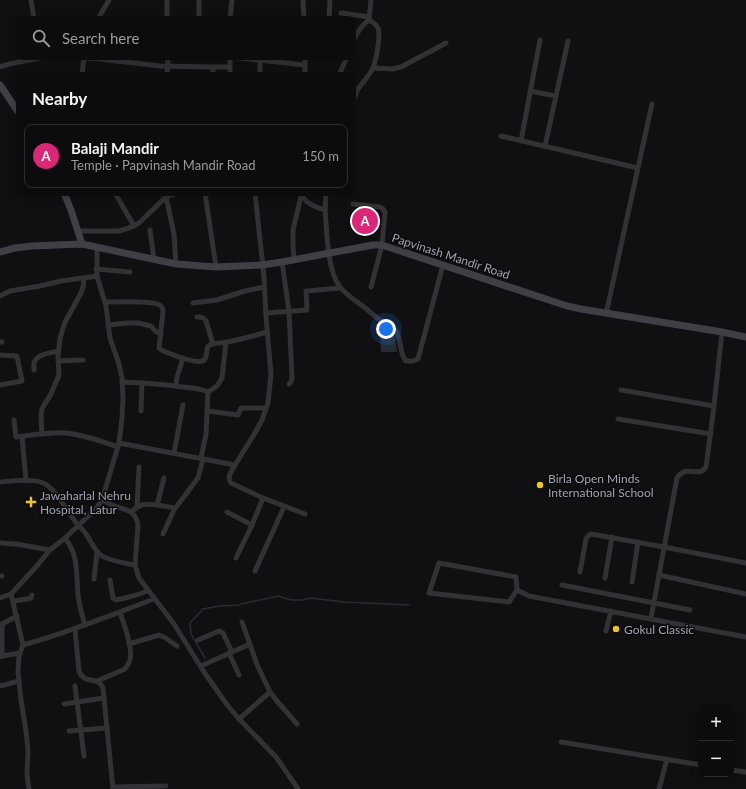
<!DOCTYPE html>
<meta charset="utf-8">
<style>
body{margin:0;font-family:Lato,sans-serif;background:#151416;color:#f1f3f6}
.controls{position:absolute;right:12px;bottom:12px;display:grid;overflow:hidden;border-radius:8px;box-shadow:0 2px 10px #0003}
.controls button{width:36px;height:36px;display:grid;place-items:center;padding:0;border:0;border-bottom:1px solid #2c2b2e;background:#0c0b0d;color:#f1f3f6;font:20px sans-serif}
.you{position:absolute;left:386px;top:329px;width:14px;height:14px;margin:-10px;border:3px solid #fff;border-radius:50%;background:#1a73e8;box-shadow:0 0 0 6px #1a73e833}
.badge{display:grid;place-items:center;width:26px;height:26px;border-radius:50%;background:#db2777;color:#fff;font-size:13px;font-weight:700}
.pin{position:absolute;translate:-50% -50%;border:2px solid #fff;box-shadow:0 1px 4px #0006}
.list{margin:0;padding:0;list-style:none}
h2{display:flex;justify-content:space-between;align-items:center;height:52px;margin:0;padding:0 16px;font-size:17px}
h2 small{font-size:13px;font-weight:400;color:#9a9b9d}
.list li{display:grid;grid-template-columns:26px 1fr auto;gap:12px;align-items:center;box-sizing:border-box;height:64px;margin:0 8px 8px;padding:0 8px;border:1px solid #2c2b2e;border-radius:8px}
.list b{display:block;font-size:15px;white-space:nowrap}
.list p{margin:0;font-size:13px;white-space:nowrap;color:#9a9b9d}
.list em{font-size:13px;font-style:normal;color:#9a9b9d}
.icon{flex:none;width:22px;height:22px;fill:none;stroke:currentColor;stroke-width:2;stroke-linecap:round;stroke-linejoin:round}
.map{position:relative;flex:none;width:746px;height:789px;overflow:hidden}
.search{position:absolute;background:#0c0b0d;box-shadow:0 2px 10px #0003;left:16px;top:16px;width:340px;height:44px;display:flex;align-items:center;gap:10px;box-sizing:border-box;padding:0 14px;border-radius:8px;color:#9a9b9d;font-size:15px}
.panel{position:absolute;background:#0c0b0d;box-shadow:0 2px 10px #0003;left:16px;top:72px;width:340px;height:124px;border-radius:8px}
.map>svg:first-child{display:block}
</style>
<div class="map">
<svg width="746" height="789" viewBox="0 0 746 789">
<rect width="100%" height="100%" fill="#100f11"/>
<!-- water -->
<path fill="#272c34" d="M394,332L397,352H381L380,333Z"/>
<g fill="none" stroke-linecap="round" stroke-linejoin="round">
<!-- stream -->
<g stroke="#272c34" stroke-width="1.5">
<path d="M241,604L278,596L291,600H303L310,598L344,602L409,605"/>
<path d="M205,658L191,634L190,623L203,609L219,606L239,605"/>
</g>
<!-- street -->
<g stroke="#313136" stroke-width="5">
<path d="M31,0L34,19"/>
<path d="M167,0V19"/>
<path d="M303,0L304,19"/>
<path d="M341,13L369,17"/>
<path d="M98,19L109,0"/>
<path d="M199,19V0"/>
<path d="M230,19L232,0"/>
<path d="M329,19L330,0"/>
<path d="M353,42C357,33 361,25 369,20"/>
<path d="M72,57L100,59L160,66L213,67V75"/>
<path d="M230,57L305,65"/>
<path d="M230,57V75"/>
<path d="M305,57V75"/>
<path d="M260,61V75"/>
<path d="M0,67L9,64L44,57"/>
<path d="M213,67H230"/>
<path d="M373,68L393,69L401,67L446,43"/>
<path d="M82,75L84,57"/>
<path d="M167,75L168,57"/>
<path d="M339,75L347,57"/>
<path d="M530,91L556,96"/>
<path d="M353,101C355,97 356,93 358,89C363,82 369,76 373,68C376,60 381,36 378,28C376,24 372,22 369,20L371,0"/>
<path d="M501,136L638,168"/>
<path d="M521,141L540,40"/>
<path d="M545,146L568,41"/>
<path d="M115,193L134,226"/>
<path d="M205,193L216,267"/>
<path d="M301,193C305,204 316,207 325,210C327,231 327,271 340,287C348,297 361,304 370,312C374,315 377,318 380,320C385,322 390,323 393,327C403,337 398,352 406,361H413L418,359L443,265"/>
<path d="M167,194L166,197L174,234L176,264"/>
<path d="M353,204L380,207L383,209L385,212L382,245L371,287"/>
<path d="M325,210L326,193"/>
<path d="M150,230L154,259"/>
<path d="M78,231H119L129,228L139,223L166,197L178,193"/>
<path d="M97,247V276L106,306L110,338L119,364L122,378L123,398L122,418L119,443L102,500C106,502 110,504 114,506C125,510 136,510 138,525L135,565L139,578L174,624L204,672L228,706L239,719L276,757L298,789"/>
<path d="M294,260L293,245V230L301,196"/>
<path d="M282,262L289,311L292,378L291,382L289,384"/>
<path d="M96,269L130,272"/>
<path d="M0,296L10,291L40,286L61,281L97,276"/>
<path d="M105,302C114,302 156,300 161,306C163,308 163,310 163,312L159,348L163,351C171,354 194,364 202,361C210,359 203,346 212,344C217,343 222,343 228,342C241,339 254,336 267,332"/>
<path d="M193,303L217,300L245,291L264,287"/>
<path d="M266,313L307,310L306,291L340,288"/>
<path d="M606,314L652,104"/>
<path d="M197,317C201,317 204,317 206,321L213,344"/>
<path d="M108,325L127,323H138L151,326L155,331L161,334"/>
<path d="M0,342H2"/>
<path d="M0,355L17,356L22,381L0,385"/>
<path d="M58,361L83,360"/>
<path d="M34,370C34,367 34,365 34,363C36,354 51,353 58,351"/>
<path d="M122,382C143,383 163,384 183,387C192,388 200,388 208,392L206,434L201,458"/>
<path d="M176,386L177,377L183,358"/>
<path d="M621,390L714,406"/>
<path d="M208,392L217,386L222,378L226,342"/>
<path d="M141,411L142,383"/>
<path d="M207,411L238,415L241,408H266"/>
<path d="M618,419L711,434"/>
<path d="M14,420L16,437C33,435 50,432 66,433C84,435 101,441 118,447"/>
<path d="M42,434L41,416L42,409L44,405L50,396L59,375L58,356L60,338L65,322L81,293L83,287L84,278"/>
<path d="M22,436L26,481"/>
<path d="M119,443L235,465L255,433L262,420L268,403L271,374L266,317L264,277L255,193"/>
<path d="M174,453L183,405"/>
<path d="M0,482C11,481 34,478 43,483C56,488 68,514 78,525C80,528 84,530 86,534C91,541 95,552 102,556C110,561 125,563 135,565"/>
<path d="M263,498L305,514"/>
<path d="M157,505L164,478"/>
<path d="M137,507L139,467"/>
<path d="M131,512C135,509 138,506 142,505C150,502 166,507 175,508"/>
<path d="M227,512L252,525L263,498L231,483C226,477 232,471 235,465"/>
<path d="M163,534L174,510L198,478L203,459"/>
<path d="M65,538C79,556 76,573 78,595C79,605 82,615 85,625"/>
<path d="M0,543L16,544L50,550"/>
<path d="M236,558L252,525"/>
<path d="M255,571L284,507"/>
<path d="M580,572L586,539L587,537L591,534L664,547L746,563"/>
<path d="M659,575L746,594"/>
<path d="M0,576H2"/>
<path d="M605,578L612,537"/>
<path d="M94,579L97,552"/>
<path d="M110,580L113,598L116,600L133,596L148,591"/>
<path d="M632,582L638,542"/>
<path d="M562,585L690,610"/>
<path d="M517,590L509,602L429,593L439,563L516,577L517,590L529,596L746,637"/>
<path d="M11,594L23,645C68,633 111,615 154,599"/>
<path d="M0,598L11,594L35,568L50,550L65,538L96,509L102,500"/>
<path d="M13,601L27,599L31,598L32,595"/>
<path d="M651,618L677,478C687,463 698,479 706,467L714,406L722,332"/>
<path d="M242,622L258,667L270,692L277,701L297,724"/>
<path d="M75,630L79,671C85,686 98,675 103,688L113,789"/>
<path d="M606,631L611,611"/>
<path d="M198,640L219,631L223,633L232,652"/>
<path d="M129,644L159,635L164,637L177,646"/>
<path d="M23,645L19,656L18,672L21,700L26,731L28,750L27,775L29,789"/>
<path d="M229,653L239,675"/>
<path d="M2,656V624L17,616"/>
<path d="M0,657L2,656L20,653"/>
<path d="M201,666L250,644"/>
<path d="M97,681L125,669C127,666 129,664 130,660C133,647 124,625 120,612"/>
<path d="M0,686L19,681"/>
<path d="M75,686L84,756"/>
<path d="M64,704L104,698"/>
<path d="M239,719L270,692"/>
<path d="M69,731L107,728"/>
<path d="M561,742L701,765"/>
<path d="M731,770L746,772"/>
<path d="M113,787L166,786"/>
<path d="M659,789L667,759"/>
</g>
<!-- secondary -->
<g stroke="#3f3f46" stroke-width="7">
<path d="M0,85L19,113"/>
<path d="M64,193L71,210L82,244"/>
<path d="M0,252L15,248L32,246L82,244L176,264L216,267L262,265L282,262L373,245H382L567,306L581,309L722,332L746,337"/>
</g>
</g>
<!-- markers -->
<g fill="#ecc42d" stroke="#0b0b0c" stroke-width="1.5">
<circle cx="540" cy="485" r="4"/>
<path d="M29 496h4v4h4v4h-4v4h-4v-4h-4v-4h4z"/>
<circle cx="616" cy="629" r="4"/>
</g>
<g text-anchor="middle" dominant-baseline="central" stroke-width="3" stroke-linejoin="round" paint-order="stroke">
<!-- street labels -->
<g font-size="12" fill="#a1a4b1" stroke="#0b0b0c">
<text transform="translate(451 256) rotate(18)">Papvinash Mandir Road</text>
</g>
<!-- poi labels -->
<g font-size="12" fill="#a1a4b1" stroke="#0b0b0c" text-anchor="start">
<text x="548" y="478">Birla Open Minds<tspan x="548" dy="14">International School</tspan></text>
<text x="40" y="495">Jawaharlal Nehru<tspan x="40" dy="14">Hospital, Latur</tspan></text>
<text x="624" y="629">Gokul Classic</text>
</g>
</g>
</svg>
<div class="controls">
<button>+</button>
<button>−</button>
</div>
<div class="you"></div>
<div class="pin badge" style="left:365px;top:221px">A</div>
<div class="search"><svg class="icon" aria-label="search" viewBox="0 0 24 24"><circle cx="10" cy="10" r="6"/><path d="M15 15l6 6"/></svg>Search here</div>
<section class="panel">
<h2>Nearby<small></small></h2>
<ul class="list">
<li><span class="badge">A</span><div><b>Balaji Mandir</b><p>Temple · Papvinash Mandir Road</p></div><em>150 m</em></li>
</ul>
</section>
</div>
